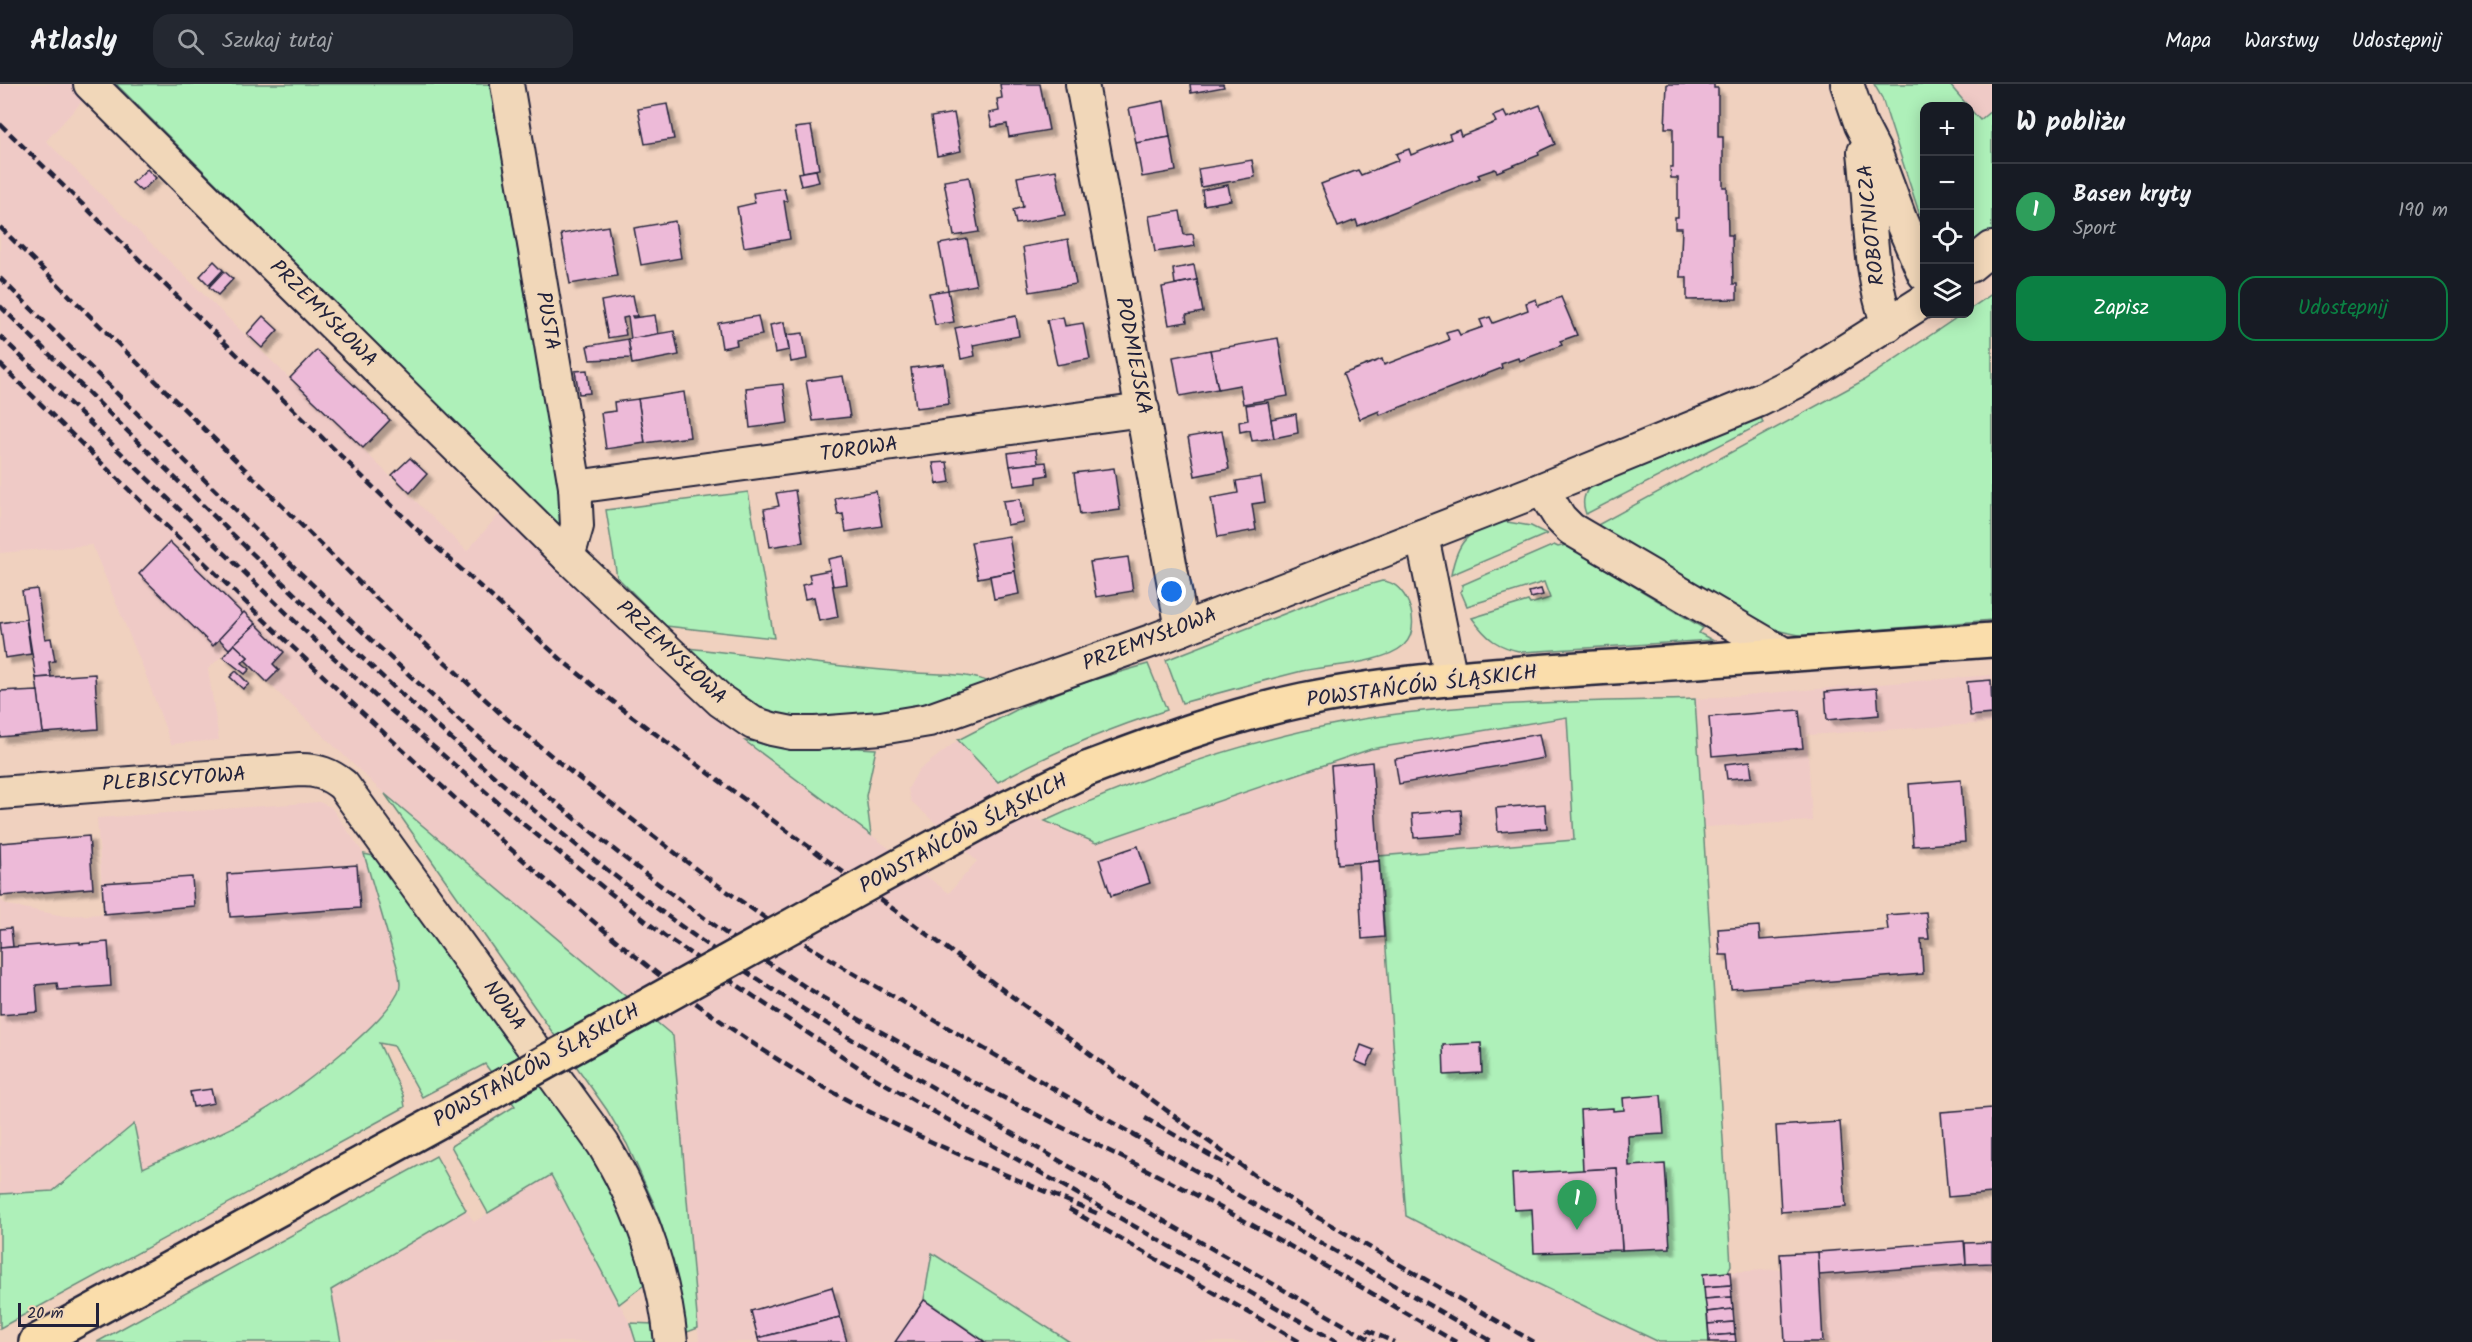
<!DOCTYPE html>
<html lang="pl">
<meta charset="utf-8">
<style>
body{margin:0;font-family:Kalam,sans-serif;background:#242831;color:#f1f3f6}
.controls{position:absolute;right:18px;top:18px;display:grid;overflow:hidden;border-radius:12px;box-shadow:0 3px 15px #0003}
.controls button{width:54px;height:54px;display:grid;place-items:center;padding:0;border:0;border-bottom:2px solid #363941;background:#171b24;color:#f1f3f6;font:30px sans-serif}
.scale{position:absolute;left:18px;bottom:15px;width:81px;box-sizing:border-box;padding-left:6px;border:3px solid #22223b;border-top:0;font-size:16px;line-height:21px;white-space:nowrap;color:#22223b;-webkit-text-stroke:4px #f1d7b9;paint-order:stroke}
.you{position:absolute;left:1172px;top:508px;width:21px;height:21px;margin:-15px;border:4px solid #fff;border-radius:50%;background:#1a73e8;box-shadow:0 0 0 9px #1a73e833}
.badge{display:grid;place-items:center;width:39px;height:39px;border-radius:50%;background:#0b8043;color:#fff;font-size:20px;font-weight:700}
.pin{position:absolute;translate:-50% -50px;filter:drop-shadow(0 2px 3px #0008)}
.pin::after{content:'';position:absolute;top:32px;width:21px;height:18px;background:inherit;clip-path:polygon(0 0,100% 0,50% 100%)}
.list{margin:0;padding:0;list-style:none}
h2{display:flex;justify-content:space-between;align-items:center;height:78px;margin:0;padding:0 24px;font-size:26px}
h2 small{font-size:20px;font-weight:400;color:#9ea1a6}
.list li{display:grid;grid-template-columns:39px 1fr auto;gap:18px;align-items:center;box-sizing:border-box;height:96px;padding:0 24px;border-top:2px solid #363941}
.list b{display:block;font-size:22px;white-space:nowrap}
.list p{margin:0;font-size:20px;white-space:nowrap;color:#9ea1a6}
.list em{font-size:20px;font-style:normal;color:#9ea1a6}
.actions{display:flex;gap:12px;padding:18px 24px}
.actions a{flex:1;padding:14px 0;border:2px solid #0b8043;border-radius:18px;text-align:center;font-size:21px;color:#0b8043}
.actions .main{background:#0b8043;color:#fff}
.icon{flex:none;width:33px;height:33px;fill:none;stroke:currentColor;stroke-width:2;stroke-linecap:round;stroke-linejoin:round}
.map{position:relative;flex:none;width:1992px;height:1258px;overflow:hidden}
header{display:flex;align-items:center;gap:36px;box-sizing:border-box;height:84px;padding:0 30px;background:#171b24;border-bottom:2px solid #363941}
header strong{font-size:28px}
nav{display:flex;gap:33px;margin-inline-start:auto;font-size:21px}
.search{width:420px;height:54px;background:#242831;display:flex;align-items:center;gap:15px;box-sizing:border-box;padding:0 21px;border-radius:18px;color:#9ea1a6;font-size:22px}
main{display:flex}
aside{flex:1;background:#171b24}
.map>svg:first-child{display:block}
</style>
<header>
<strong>Atlasly</strong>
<div class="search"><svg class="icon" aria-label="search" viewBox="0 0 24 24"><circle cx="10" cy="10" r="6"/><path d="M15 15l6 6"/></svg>Szukaj tutaj</div>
<nav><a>Mapa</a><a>Warstwy</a><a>Udostępnij</a></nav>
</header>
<main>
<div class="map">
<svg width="1992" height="1258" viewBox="0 0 1992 1258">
<defs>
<filter id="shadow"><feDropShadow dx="5.5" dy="5.5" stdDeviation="1.5" flood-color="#0004"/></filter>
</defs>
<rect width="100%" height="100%" fill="#f0d1bf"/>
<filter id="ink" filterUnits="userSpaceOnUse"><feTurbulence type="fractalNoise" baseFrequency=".0167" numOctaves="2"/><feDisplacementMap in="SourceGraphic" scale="12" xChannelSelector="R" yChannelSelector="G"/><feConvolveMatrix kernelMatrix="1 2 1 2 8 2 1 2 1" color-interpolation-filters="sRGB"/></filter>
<g filter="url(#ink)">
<!-- built -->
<g fill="#efcac6">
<path d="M0,0H76L87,12L46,57L467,467L506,422L728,644L949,809L977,777L911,717L908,705L918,687L958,656L1031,733L1096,759L1371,665L1567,633L1575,756L1384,853L1406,1132L1530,1196L1659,1258H1070L924,1215L986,1258H699L673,952L399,724L267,598L279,586L273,580L284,568L256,540L208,585L219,656L171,660L144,586L92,461L0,469Z"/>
<path d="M1949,0H1992V26L1980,37Z"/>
<path d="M1992,591V639L1807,651L1812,737L1704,743L1695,615Z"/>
<path d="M319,718L331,723L364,770L398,886L400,902L388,923L370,943L293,1008L258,1030L142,1084L134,1040L53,1107L0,1110V816L8,821L64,832L104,830L97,734Z"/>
<path d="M551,1090L640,1258H341L331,1206L466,1126L474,1138Z"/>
<path d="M1965,1156L1966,1159L1992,1157V1258H1709L1703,1190L1780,1185V1170Z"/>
</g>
<!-- green -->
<g fill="#aef0b9" stroke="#68897a" stroke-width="1.5">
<path d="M116,0H490L527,221L563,408L561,440L556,445L550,442L384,267Z"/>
<path d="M1874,0H1949L1968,22H1924V144L1882,14Z"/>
<path d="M1970,25L1980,36L1992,26V150L1970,162Z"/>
<path d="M1992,210V536L1804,552L1775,546L1749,535L1594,443L1864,296L1962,230H1970V225Z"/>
<path d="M1760,330L1763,339L1586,430C1582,419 1583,413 1589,403Z"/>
<path d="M748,408L774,554L666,542L617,493L606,426Z"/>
<path d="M1501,437L1531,442L1547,450L1451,491C1458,454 1468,449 1501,437Z"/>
<path d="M1554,461L1558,463L1566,461L1703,544L1699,549L1712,556L1523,568C1497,563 1487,555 1472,534L1528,517L1530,520L1550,514L1544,498L1467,522L1461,508L1462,501Z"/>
<path d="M1382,497C1394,498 1400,504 1406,514C1414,529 1416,549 1404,561C1383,580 1330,581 1302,587C1262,597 1222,608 1182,619L1166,576L1330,512Z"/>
<path d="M678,563C753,571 828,582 903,588C933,591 966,587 994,600L903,631L804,636L757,628Z"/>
<path d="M1148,580L1167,626C1108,645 1052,668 998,698L958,656L1020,624L1083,599Z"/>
<path d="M1695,615L1731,1181L1728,1188L1704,1191L1709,1258H1659L1530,1196L1406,1132L1379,772L1574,756L1567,633L1371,665L1096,759L1045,737C1163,683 1293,640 1423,627C1513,617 1604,618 1695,615Z"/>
<path d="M745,657L876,665L866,712L871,751Z"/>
<path d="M385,710L673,952L698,1244L682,1250L665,1152L655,1122L627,1060L607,1026Z"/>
<path d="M364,770L382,774L609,1093L649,1197L619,1220L551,1091L488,1129L451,1062L515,1022L485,980L422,1013L394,962L379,959L403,1011L405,1023L0,1244V1110L53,1107L134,1040L143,1084C181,1066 223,1050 260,1029C295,1008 380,944 398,909C402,901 399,894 398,886Z"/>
<path d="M436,1072L466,1126L331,1206L341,1258H97Z"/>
<path d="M932,1169L1070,1258H986L924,1215Z"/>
<path d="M630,1239L654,1240L657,1258H636Z"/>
</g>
<!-- building -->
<g fill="#edbad8" stroke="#22223b" stroke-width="1.5" filter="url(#shadow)">
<path d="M1000,0H1040L1049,46L1009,53L1007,40L992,43L989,29L999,27L997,15L1002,14Z"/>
<path d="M1190,0H1223L1224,3L1191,9Z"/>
<path d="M1667,0H1714V4H1718V53H1723V103H1727L1728,151H1732L1733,200H1737V215L1687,216V193H1680L1682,144H1675V133H1678V94H1671L1670,83H1673V44H1665Z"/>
<path d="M1164,17L1170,53L1136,59L1129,24Z"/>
<path d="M667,20L674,55L645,60L638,25Z"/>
<path d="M1540,21L1555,60L1538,68L1539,71L1497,88L1495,85L1478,91L1480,94L1358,142L1356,136L1338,143L1321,100L1358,86L1361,91L1399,76L1396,70L1409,65L1411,71L1451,55L1449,50L1459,46L1461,52L1496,38L1493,32L1504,28L1507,34Z"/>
<path d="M954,29L961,67L937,72L931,33Z"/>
<path d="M811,42L819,85L803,88L795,44Z"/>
<path d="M1170,53L1176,87L1142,93L1136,59Z"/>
<path d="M1252,76L1255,93L1201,103L1198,85Z"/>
<path d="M147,85L156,94L141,107L132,99Z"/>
<path d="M816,86L819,98L801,102L798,89Z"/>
<path d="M1056,86L1065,131L1016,140L1013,126L1023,123L1017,93Z"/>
<path d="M969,93L979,148L954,152L944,97Z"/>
<path d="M1228,101L1231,116L1204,121L1202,106Z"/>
<path d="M784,104L787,117H784L790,155L744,163L737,123L755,119L753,109Z"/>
<path d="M1180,127L1184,151L1193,150L1195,162L1155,168L1149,132Z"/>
<path d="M675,137L681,174L641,181L634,144Z"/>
<path d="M608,142L617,192L570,200L561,150Z"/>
<path d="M967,155L976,201L948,206L939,160Z"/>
<path d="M1068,155L1076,200L1030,208L1023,163Z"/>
<path d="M214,177L223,186L209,201L200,192Z"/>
<path d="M1194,181L1197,196L1175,200L1173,185Z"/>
<path d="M224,187L233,195L218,211L209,203Z"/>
<path d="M1197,196L1203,228L1186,231L1187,238L1169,241L1162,203Z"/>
<path d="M948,206L954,238L935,241L929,209Z"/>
<path d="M633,211L637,232H632L633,234L655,231L658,250L631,255L628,233L623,234L626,251L608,254L601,217Z"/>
<path d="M1561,213L1577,251L1560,257L1562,261L1519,277L1518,274L1501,280L1502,284L1380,331L1379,327L1360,335L1343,290L1382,275L1384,281L1449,256L1446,248L1457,245L1460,251L1483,243L1480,236L1490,233L1493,239L1528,226L1526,219L1536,215L1538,222Z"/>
<path d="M263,232L278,246L262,264L247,250Z"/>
<path d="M758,232L762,251L736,256L737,261L722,264L718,239Z"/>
<path d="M1016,232L1019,252L973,261L975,272L961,275L955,244Z"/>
<path d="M1063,233L1065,242L1083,239L1090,275L1057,281L1047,236Z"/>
<path d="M784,238L789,266L775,269L770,241Z"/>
<path d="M674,247L679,271L632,280L628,255Z"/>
<path d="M803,249L807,275L791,278L787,251Z"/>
<path d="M1278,254L1288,312L1243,320L1240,301L1218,305L1210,266Z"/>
<path d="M628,255L631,274L590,276L587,262Z"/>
<path d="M317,266L390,336L363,364L290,294Z"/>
<path d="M1210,266L1218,305L1180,312L1173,273Z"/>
<path d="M944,280L949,320L916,324L911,284Z"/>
<path d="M587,286L590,309L579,310L575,287Z"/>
<path d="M843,292L850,333L813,337L806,297Z"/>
<path d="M783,300L788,339L750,344L746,304Z"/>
<path d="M684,308L690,353L645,359L638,315Z"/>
<path d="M638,315L645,359L606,365L601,329L615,327L614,318Z"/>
<path d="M1268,318L1274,354L1252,357L1250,346L1240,348L1239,338L1248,336L1246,321Z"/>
<path d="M1296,330L1298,349L1274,354L1271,335Z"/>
<path d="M1222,347L1229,385L1195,392L1188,353Z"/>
<path d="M1036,365L1038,379L1010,382L1008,369Z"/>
<path d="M410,374L427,390L410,409L392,391Z"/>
<path d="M947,378L950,398L937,400L933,379Z"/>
<path d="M1046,378L1048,391L1037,393V399L1014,402L1010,382Z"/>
<path d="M1114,384L1120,426L1080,431L1074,389Z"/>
<path d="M1261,393L1265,418L1252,420L1256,446L1218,453L1211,414L1238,409L1236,397Z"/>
<path d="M795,406L803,458L770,463L764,425L779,422L776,409Z"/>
<path d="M876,407L882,442L846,448L843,430L838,431L835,414Z"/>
<path d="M1020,415L1023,438L1007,441L1003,417Z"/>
<path d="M1009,452L1015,487L978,494L971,458Z"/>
<path d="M170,458L243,530L213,562L139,490Z"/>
<path d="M843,472L847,500L833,502L828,475Z"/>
<path d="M1128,473L1133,507L1096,513L1090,478Z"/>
<path d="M830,486L838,533L819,537L814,513L805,515L802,501L811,499L809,490Z"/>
<path d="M1015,487L1019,510L994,515L990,492Z"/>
<path d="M37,505L45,555L51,554L55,577L49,578L51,593L36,594L22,507Z"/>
<path d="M1541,505L1543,511L1531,514L1529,508Z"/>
<path d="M244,528L256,540L229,565L219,555Z"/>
<path d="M26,535L31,570L5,574L0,539Z"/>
<path d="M256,540L284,568L273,580L279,586L267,598L245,576L248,573L234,560Z"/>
<path d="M234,560L248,573L242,579L250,585L245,590L223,573Z"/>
<path d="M236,587L249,600L243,605L230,593Z"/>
<path d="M95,590L98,645L43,649L36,594Z"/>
<path d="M1991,596L1992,630L1970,632L1967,598Z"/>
<path d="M1877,604L1879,631L1827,636L1825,608Z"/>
<path d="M18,606L17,608L38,607L43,649L0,653V607Z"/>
<path d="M1799,626L1803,664L1712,672L1709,633Z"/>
<path d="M1539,650L1544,674L1399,700L1395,675Z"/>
<path d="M1750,677L1752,693L1727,695L1725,680Z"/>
<path d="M1372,678L1379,777L1338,780L1331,682Z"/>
<path d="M1961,696L1965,758L1913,762L1909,700Z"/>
<path d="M1545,720L1547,744L1498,748L1496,724Z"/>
<path d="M1461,726L1463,750L1414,754L1412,730Z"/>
<path d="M89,752L93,804L1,812L0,759Z"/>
<path d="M1138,762L1150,799L1111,812L1099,775Z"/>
<path d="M1379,777L1384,853L1362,855L1358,779Z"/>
<path d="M357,781L360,824L230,833L227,790Z"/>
<path d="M192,793L194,822L104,830L102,799Z"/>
<path d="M1926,828L1929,855H1921L1923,890L1731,905L1728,871H1720L1718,845L1759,842L1760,856L1888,846L1886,831Z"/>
<path d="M11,844L13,863L0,864V845Z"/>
<path d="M80,858V860L108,858L111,902L58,906L57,899L36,901L38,928L0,931V864Z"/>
<path d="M1481,959L1482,989L1444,991L1443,961Z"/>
<path d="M1361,961L1374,966L1367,982L1355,977Z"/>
<path d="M211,1005L214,1019L193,1023L190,1008Z"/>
<path d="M1661,1011L1664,1050L1628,1052L1629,1082L1665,1080L1670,1164L1622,1166L1617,1084L1583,1086L1580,1026L1613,1024V1027L1624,1026L1623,1014Z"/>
<path d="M1992,1024V1109L1948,1113L1941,1028Z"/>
<path d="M1840,1038L1846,1123L1781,1128L1776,1042Z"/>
<path d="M1617,1084L1622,1166L1534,1169L1532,1125L1514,1126L1512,1090Z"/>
<path d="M1964,1157L1966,1180L1819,1191L1818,1168Z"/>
<path d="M1992,1158V1179L1966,1180L1965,1159Z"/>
<path d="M1818,1168L1823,1258H1785L1780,1170Z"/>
<path d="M1730,1188L1731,1201L1704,1203L1703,1190Z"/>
<path d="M1731,1201L1732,1213L1705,1215L1704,1203Z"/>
<path d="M832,1203L840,1233L758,1254L751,1227Z"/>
<path d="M1732,1213L1733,1225L1707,1228L1705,1215Z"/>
<path d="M924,1216L985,1258H895Z"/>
<path d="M1733,1225L1734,1238L1708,1240L1707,1228Z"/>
<path d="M840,1233L847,1258H759L758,1254Z"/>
<path d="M1734,1238L1735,1250L1709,1252L1708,1240Z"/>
<path d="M1735,1250L1736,1258H1709V1252Z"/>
</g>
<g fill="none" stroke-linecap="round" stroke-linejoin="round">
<!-- minor casing -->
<g stroke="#22223b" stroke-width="36">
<g id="minor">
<path d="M90,0L568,473L721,617L753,639L772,645L792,649H816L881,644L929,636L1151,557L1542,405L1760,316L1796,298L1924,217"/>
<path d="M507,0L575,403L577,442L568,473"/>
<path d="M1082,0L1182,545"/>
<path d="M1847,0L1861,41L1876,70L1901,137L1924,190"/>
<path d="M1864,68C1871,126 1868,186 1888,241"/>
<path d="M1970,182L1992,164"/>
<path d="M575,403L1143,326"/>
<path d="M1542,405L1560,434L1571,445L1786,571"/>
<path d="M1422,452L1451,595"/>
<path d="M0,709L300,686C318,686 329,690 343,701L603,1060C640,1122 664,1186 671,1258"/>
</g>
</g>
<!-- major casing -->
<g stroke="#22223b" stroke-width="38">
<g id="major">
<path d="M1087,685C1158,658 1228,632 1303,616C1409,594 1520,589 1628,582C1750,574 1871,565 1992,556"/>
<path d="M36,1258L481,1014"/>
</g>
</g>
<!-- minor -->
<use href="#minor" stroke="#f1d7b9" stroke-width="32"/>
<!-- major -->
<use href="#major" stroke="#faddab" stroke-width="33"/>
<!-- rail -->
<g stroke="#22223b" stroke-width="4.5" stroke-dasharray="9 4.5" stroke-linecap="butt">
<path d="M0,40L412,441L564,578L630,631L1261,1096L1317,1133L1534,1258"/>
<path d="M0,143L362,501L500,629L566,684L705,792L778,843L851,888L1493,1258"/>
<path d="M0,194C241,430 475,677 754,869C894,965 1051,1036 1202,1114C1288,1159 1372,1210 1456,1258"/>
<path d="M0,222C218,434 429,655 674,837C784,918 902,986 1020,1054C1138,1122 1256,1190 1374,1258"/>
<path d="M0,252L304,546L386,622L523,740L666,853L873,993L1337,1258"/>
<path d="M0,280C143,420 286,559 434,695C542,794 653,896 777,975C879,1040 990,1084 1101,1131"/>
<path d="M1145,1034L1229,1082"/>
<path d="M1069,1125L1300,1258"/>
<path d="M1367,1246L1394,1258"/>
</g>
<!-- major-bridge casing -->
<g stroke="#22223b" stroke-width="38" stroke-linecap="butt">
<path id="major-bridge" d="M481,1014L914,774L999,728L1087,685"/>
</g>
<!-- major-bridge -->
<use href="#major-bridge" stroke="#faddab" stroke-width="33"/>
</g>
</g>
<g text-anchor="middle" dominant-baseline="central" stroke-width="5" stroke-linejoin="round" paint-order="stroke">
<!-- street labels -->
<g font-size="21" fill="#22223b" stroke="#f1d7b9">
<text transform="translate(1872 141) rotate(-96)">ROBOTNICZA</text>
<text transform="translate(323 230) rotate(45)">PRZEMYSŁOWA</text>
<text transform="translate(547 237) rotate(80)">PUSTA</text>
<text transform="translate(1133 272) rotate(79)">PODMIEJSKA</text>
<text transform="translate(859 366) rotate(-8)">TOROWA</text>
<text transform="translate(1150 556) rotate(-21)">PRZEMYSŁOWA</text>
<text transform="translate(671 569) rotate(43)">PRZEMYSŁOWA</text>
<text transform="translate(1422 603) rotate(-7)">POWSTAŃCÓW ŚLĄSKICH</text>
<text transform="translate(174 696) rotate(-4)">PLEBISCYTOWA</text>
<text transform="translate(964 750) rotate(-28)">POWSTAŃCÓW ŚLĄSKICH</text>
<text transform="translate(504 922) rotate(54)">NOWA</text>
<text transform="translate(537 982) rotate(-29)">POWSTAŃCÓW ŚLĄSKICH</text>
</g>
</g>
</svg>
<div class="controls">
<button>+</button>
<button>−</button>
<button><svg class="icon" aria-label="locate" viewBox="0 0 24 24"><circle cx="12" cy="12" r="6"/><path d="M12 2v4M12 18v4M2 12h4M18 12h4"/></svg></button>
<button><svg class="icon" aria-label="layers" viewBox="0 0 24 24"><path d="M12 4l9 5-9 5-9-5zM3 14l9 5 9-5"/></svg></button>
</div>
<div class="scale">20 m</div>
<div class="you"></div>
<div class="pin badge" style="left:1577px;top:1146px;background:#2e9e5b">1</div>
</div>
<aside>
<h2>W pobliżu<small></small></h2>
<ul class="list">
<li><span class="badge" style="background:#2e9e5b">1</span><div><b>Basen kryty</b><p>Sport</p></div><em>190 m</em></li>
</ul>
<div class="actions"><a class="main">Zapisz</a><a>Udostępnij</a></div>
</aside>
</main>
